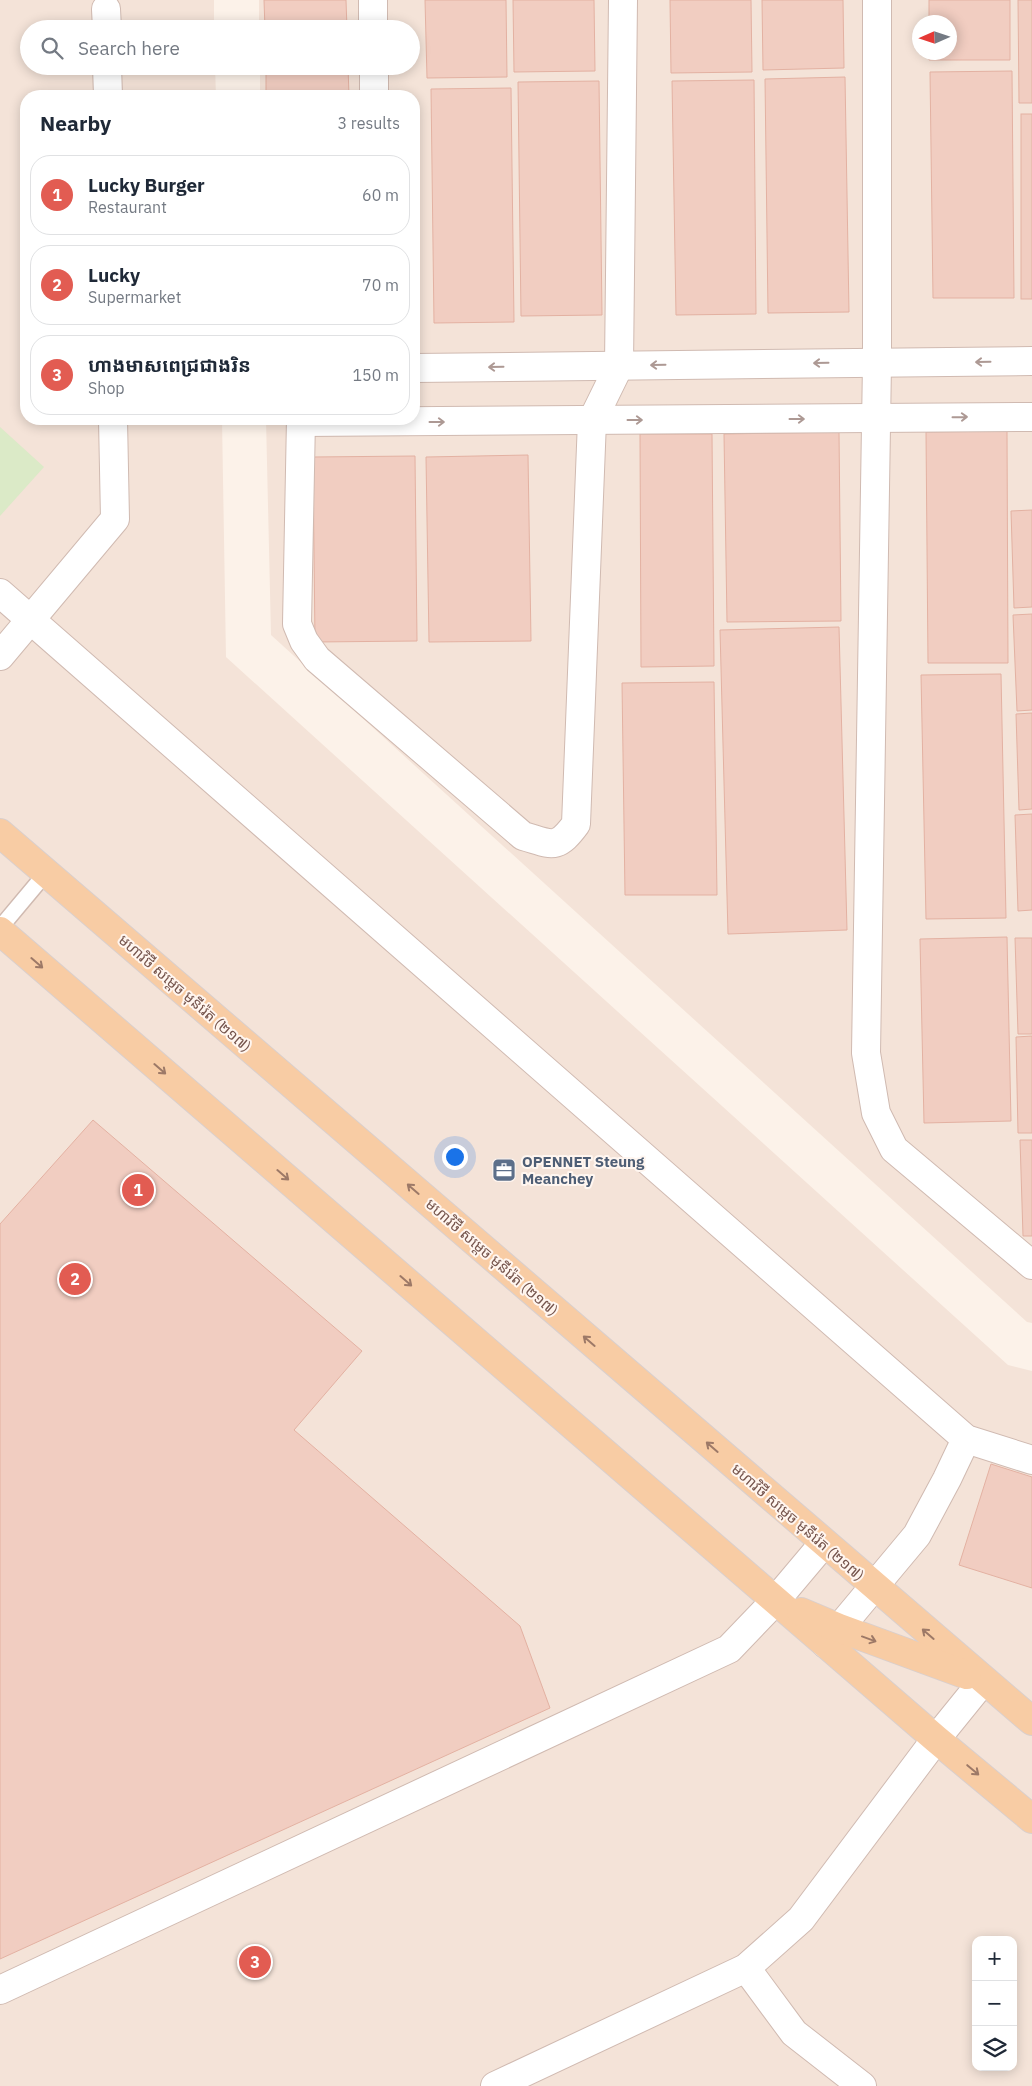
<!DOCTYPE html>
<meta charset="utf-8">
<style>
body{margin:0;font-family:"IBM Plex Sans","Noto Sans Khmer",sans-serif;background:#f2f2f3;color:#1f2937}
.controls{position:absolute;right:15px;bottom:15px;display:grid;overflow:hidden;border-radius:10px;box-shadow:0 2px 12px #0003}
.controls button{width:45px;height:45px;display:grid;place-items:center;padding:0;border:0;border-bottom:1px solid #e0e1e3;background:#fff;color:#1f2937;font:25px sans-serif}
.compass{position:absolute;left:912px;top:15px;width:45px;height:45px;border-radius:50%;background:#fff;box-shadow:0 2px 12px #0003;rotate:267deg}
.you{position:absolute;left:454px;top:1156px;width:18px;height:18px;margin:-12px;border:4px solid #fff;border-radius:50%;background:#1a73e8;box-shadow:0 0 0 8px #1a73e833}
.badge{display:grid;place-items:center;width:32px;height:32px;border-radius:50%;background:#e25c52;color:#fff;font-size:16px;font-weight:700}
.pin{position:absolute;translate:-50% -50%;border:2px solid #fff;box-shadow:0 1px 5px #0006}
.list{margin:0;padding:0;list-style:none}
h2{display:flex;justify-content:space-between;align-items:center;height:65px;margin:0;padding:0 20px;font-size:21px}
h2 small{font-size:16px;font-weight:400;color:#747a83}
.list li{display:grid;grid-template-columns:32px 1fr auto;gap:15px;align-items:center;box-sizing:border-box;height:80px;margin:0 10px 10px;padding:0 10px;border:1px solid #e0e1e3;border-radius:20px}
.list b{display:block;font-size:19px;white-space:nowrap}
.list p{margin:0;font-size:16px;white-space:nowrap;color:#747a83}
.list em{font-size:16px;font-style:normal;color:#747a83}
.icon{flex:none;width:28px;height:28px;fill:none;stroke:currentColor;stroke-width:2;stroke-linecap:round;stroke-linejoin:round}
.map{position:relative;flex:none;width:1032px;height:2086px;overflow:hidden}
.search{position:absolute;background:#fff;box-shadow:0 2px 12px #0003;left:20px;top:20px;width:400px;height:55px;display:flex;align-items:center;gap:12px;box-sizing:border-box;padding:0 18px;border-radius:28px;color:#747a83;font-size:19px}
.panel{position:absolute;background:#fff;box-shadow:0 2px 12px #0003;left:20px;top:90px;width:400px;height:335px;border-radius:20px}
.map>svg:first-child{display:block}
</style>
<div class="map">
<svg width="1032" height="2086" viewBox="0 0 1032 2086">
<rect width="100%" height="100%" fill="#fcf2e9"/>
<!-- residential -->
<g fill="#f4e3d8" fill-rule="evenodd">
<path d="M0,0H214V29H29V66H215L216,96H26V419H222L226,657L1008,1365L1032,1371V2086H0ZM976,1940H1013V2067H976Z"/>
<path d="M259,0H1032V1323L1027,1322L271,635L266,419H414V96H260V66H411V29H259ZM920,22H950V52H920Z"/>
</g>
<!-- green -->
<path fill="#dbeac7" d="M0,427L44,467L0,516Z"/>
<!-- building -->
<g fill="#f1cdc1" stroke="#e3b1a2">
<path d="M264,0H346L347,29H265Z"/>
<path d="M425,0H506L507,77L427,78Z"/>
<path d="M513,0H594L595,71L514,72Z"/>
<path d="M670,0H751L752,72L671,73Z"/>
<path d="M762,0H843L844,68L763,70Z"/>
<path d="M929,0H1010V60H929V52H950V22H929Z"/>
<path d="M1018,0H1032V103H1019Z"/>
<path d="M266,66H348L349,96H266Z"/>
<path d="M1012,71L1014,298H933L930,72Z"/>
<path d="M845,77L849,312L768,313L765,79Z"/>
<path d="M754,80L756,314L676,315L672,81Z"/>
<path d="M599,81L602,315L521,316L518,82Z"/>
<path d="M511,88L514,322L434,323L431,89Z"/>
<rect x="1021" y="114" width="11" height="185"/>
<path d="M1007,431L1008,663H928L926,432Z"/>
<path d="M839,432L841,621L727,622L724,434Z"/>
<path d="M640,434H712L714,666L641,667Z"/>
<path d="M528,455L531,641L429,642L426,457Z"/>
<path d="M415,456L417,641L315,642L313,457Z"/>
<path d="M1032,510V607L1014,608L1011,511Z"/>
<path d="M1032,614V710L1017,711L1013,615Z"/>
<path d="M839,627L847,930L728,934L720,630Z"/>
<path d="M1001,674L1006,918L926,919L921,675Z"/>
<path d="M714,682L717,895H625L622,683Z"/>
<path d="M1032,713V809L1019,810L1016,714Z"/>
<path d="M1032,814V910L1018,911L1015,815Z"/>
<path d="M1007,937L1011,1121L924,1123L920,939Z"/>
<path d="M1015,938H1032V1034H1018Z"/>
<path d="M1032,1036V1133H1018L1016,1037Z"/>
<path d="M93,1120L362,1351L294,1430L520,1626L550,1708L0,1959V1224Z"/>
<path d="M1020,1140H1032V1236H1023Z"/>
<path d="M991,1464L1032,1477V1588L959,1565Z"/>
</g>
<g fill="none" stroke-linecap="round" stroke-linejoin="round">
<!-- service casing -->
<g stroke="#d0bab1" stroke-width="18">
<path id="service" d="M0,928L46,873"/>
</g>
<!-- minor casing -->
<g stroke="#d0bab1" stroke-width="30">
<g id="minor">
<path d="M373,0V29"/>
<path d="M877,0V363L866,1053L876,1113L894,1149L1032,1265"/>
<path d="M106,9L107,29"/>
<path d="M107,66L108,96"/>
<path d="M374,66V96"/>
<path d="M414,368L1032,361"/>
<path d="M301,419L297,624L304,641L317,659L523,836C552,844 556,851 576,824L592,421L619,366L623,0"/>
<path d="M301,422L1032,417"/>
<path d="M0,593L966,1439L1032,1460"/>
<path d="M0,656L115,519L113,419"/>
<path d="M826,1644L917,1535L947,1479L966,1439"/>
<path d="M746,1968L794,2033L862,2086"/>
<path d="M0,1990L729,1649L776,1600L824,1543"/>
<path d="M495,2086L746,1968L801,1919L936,1739L983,1681"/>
</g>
</g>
<!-- primary casing -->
<g stroke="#d9cfcd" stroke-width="30">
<g id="primary">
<path d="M0,833L1032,1721"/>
<path d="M0,931L936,1739L1032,1819"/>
<path d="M801,1612L839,1628L967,1675"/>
</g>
</g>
<!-- service -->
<use href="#service" stroke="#fff" stroke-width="15"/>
<!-- minor -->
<use href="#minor" stroke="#fff" stroke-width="28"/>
<!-- primary -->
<use href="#primary" stroke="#f8cca4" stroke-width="28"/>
</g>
<!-- one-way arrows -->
<defs><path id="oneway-shaft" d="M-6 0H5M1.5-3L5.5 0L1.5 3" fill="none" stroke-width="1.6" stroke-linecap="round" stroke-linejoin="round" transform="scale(1.25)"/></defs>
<g stroke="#ad9994">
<use href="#oneway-shaft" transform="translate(983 362) rotate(179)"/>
<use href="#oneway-shaft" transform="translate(821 363) rotate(179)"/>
<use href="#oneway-shaft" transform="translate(658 365) rotate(179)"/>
<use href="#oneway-shaft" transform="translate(496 367) rotate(179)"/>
<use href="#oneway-shaft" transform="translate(960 417) rotate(-1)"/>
<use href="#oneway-shaft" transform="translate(797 419)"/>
<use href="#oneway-shaft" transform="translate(635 420)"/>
<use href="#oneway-shaft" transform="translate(437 422)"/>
</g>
<g stroke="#9d7967">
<use href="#oneway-shaft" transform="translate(37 963) rotate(41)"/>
<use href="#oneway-shaft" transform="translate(160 1069) rotate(41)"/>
<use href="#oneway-shaft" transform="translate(283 1175) rotate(41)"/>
<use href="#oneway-shaft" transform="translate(413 1189) rotate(-139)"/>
<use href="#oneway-shaft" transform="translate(406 1281) rotate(41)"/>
<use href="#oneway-shaft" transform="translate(589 1341) rotate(-139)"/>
<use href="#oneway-shaft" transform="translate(712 1447) rotate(-139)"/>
<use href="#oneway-shaft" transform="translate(928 1634) rotate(-139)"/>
<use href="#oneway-shaft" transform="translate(869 1639) rotate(20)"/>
<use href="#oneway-shaft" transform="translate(973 1770) rotate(40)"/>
</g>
<!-- icons -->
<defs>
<g id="office-square" transform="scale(1.25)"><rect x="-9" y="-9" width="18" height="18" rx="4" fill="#5c6f8a" stroke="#fff6f0"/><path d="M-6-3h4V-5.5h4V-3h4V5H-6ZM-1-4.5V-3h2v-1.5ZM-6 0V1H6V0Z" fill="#fff"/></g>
</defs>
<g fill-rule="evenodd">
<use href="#office-square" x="504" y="1170"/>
</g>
<g text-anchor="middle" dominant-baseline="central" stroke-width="4" stroke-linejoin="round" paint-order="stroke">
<!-- street labels -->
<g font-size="15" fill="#76554d" stroke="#fff6f0">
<text transform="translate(185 993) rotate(41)">មហាវិថី សម្តេច មុនីរ៉េត (២១៧)</text>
<text transform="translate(492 1257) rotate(41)">មហាវិថី សម្តេច មុនីរ៉េត (២១៧)</text>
<text transform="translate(798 1522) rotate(41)">មហាវិថី សម្តេច មុនីរ៉េត (២១៧)</text>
</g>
<!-- service labels -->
<g font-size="15" font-weight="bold" fill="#4e5e75" stroke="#fff6f0" text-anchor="start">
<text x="522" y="1161">OPENNET Steung<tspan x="522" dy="17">Meanchey</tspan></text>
</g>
</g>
</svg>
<div class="controls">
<button>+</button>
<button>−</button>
<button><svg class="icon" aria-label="layers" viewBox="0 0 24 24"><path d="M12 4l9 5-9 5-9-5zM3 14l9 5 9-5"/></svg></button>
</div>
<svg class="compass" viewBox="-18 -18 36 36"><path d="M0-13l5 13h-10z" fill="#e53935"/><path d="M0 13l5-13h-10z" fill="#747a83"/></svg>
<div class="you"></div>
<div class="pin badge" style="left:138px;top:1190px">1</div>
<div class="pin badge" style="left:75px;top:1279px">2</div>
<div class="pin badge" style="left:255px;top:1962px">3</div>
<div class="search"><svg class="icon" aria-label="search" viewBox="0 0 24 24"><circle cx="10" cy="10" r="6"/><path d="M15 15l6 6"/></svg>Search here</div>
<section class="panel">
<h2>Nearby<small>3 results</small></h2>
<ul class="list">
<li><span class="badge">1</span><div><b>Lucky Burger</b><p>Restaurant</p></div><em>60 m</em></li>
<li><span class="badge">2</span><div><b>Lucky</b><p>Supermarket</p></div><em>70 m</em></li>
<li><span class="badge">3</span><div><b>ហាងមាសពេជ្រជាងរិន</b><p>Shop</p></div><em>150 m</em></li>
</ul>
</section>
</div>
